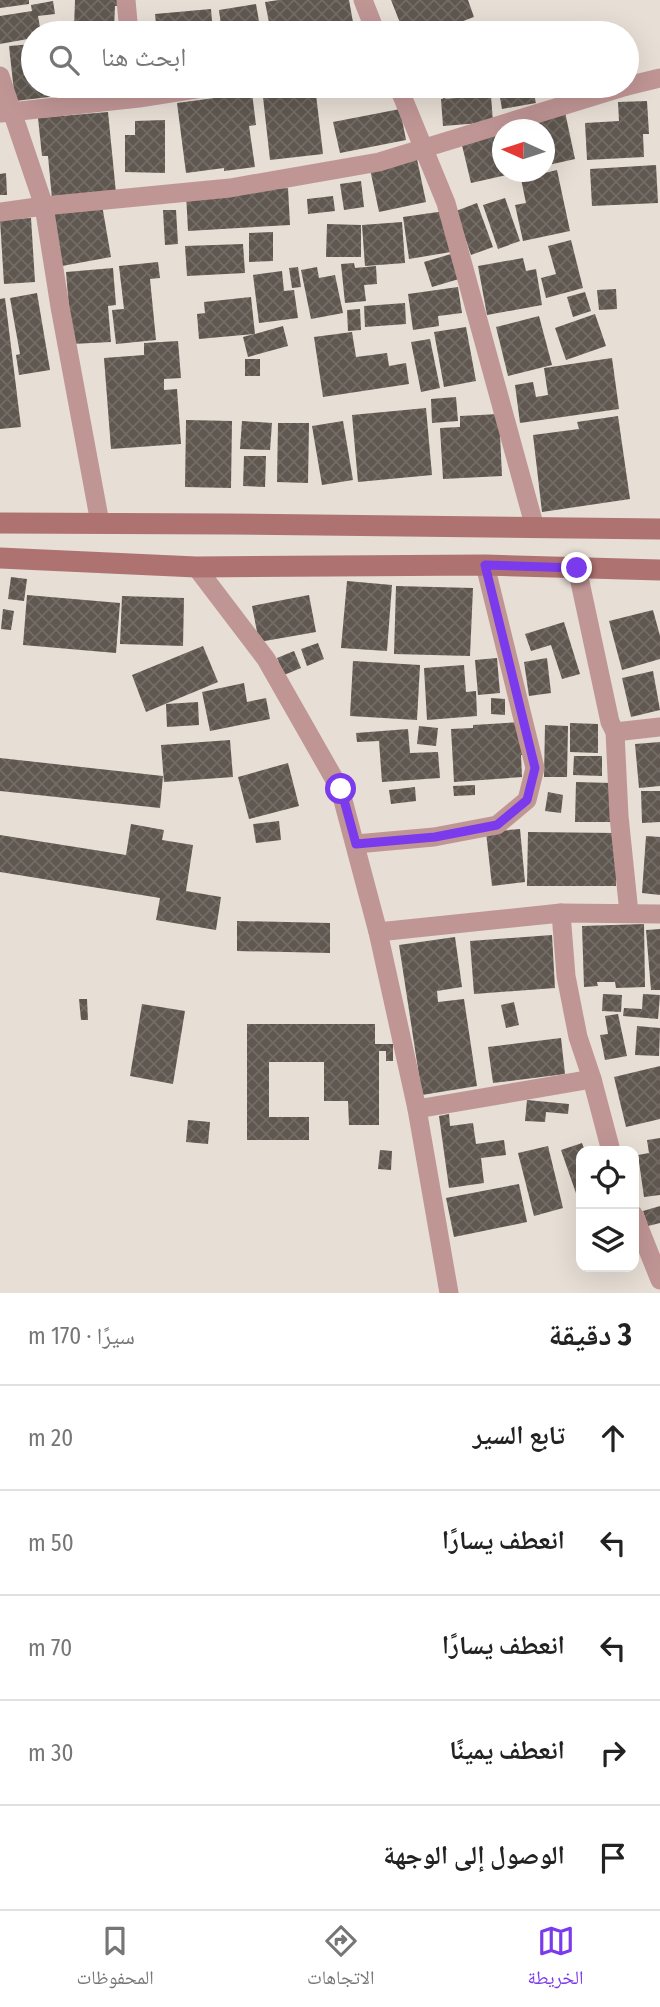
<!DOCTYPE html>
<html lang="ar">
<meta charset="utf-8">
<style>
body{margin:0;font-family:"Fira Sans Condensed","Noto Naskh Arabic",sans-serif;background:#f2f2f2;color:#222;direction:rtl}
.controls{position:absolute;right:21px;bottom:21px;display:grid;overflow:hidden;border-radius:14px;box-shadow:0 7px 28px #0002}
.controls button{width:63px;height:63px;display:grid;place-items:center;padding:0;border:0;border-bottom:2px solid #e0e0e0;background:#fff;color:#222;font:35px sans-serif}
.compass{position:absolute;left:492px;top:119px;width:63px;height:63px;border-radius:50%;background:#fff;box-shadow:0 7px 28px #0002;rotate:273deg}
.stop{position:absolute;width:21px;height:21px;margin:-16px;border:5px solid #7c3aed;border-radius:50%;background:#fff}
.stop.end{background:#7c3aed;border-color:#fff;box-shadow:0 2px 7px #0008}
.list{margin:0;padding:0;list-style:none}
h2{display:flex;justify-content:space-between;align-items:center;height:91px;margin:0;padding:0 28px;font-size:30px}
h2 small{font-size:23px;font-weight:400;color:#767676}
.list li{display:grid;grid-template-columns:46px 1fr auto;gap:21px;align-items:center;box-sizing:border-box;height:105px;padding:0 28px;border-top:2px solid #e0e0e0}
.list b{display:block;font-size:26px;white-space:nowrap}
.list em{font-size:23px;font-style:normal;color:#767676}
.icon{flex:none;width:38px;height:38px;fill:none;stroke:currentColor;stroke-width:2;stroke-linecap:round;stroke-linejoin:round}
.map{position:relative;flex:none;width:660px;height:1293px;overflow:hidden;direction:ltr}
.search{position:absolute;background:#fff;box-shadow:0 7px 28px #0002;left:21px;right:21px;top:21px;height:77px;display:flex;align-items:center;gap:18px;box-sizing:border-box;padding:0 24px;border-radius:38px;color:#767676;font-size:26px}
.sheet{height:616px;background:#fff}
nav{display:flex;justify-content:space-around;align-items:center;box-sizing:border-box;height:98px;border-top:2px solid #e0e0e0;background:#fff;font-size:19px;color:#767676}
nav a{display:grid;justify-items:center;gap:4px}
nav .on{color:#7c3aed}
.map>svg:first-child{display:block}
</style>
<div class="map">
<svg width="660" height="1293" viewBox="0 0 660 1293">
<defs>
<pattern id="building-cross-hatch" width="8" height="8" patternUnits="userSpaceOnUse" patternTransform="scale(1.75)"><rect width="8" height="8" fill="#605850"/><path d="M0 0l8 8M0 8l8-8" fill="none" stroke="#736c66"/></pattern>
</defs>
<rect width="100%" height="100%" fill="#e7ded5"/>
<!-- building -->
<g fill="url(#building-cross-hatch)">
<path d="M0,0H29V4L0,8Z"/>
<path d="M75,0H118V6H115L114,29L74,28Z"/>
<path d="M279,0H349L355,33H271L265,2Z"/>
<path d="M391,0H468L474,17L450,26L453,33H404Z"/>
<path d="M53,1L55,14L38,16L41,33H33V38L0,44V16L32,11L31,5Z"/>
<path d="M256,4L261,33H222L219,10Z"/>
<path d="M211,9L213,33H157L155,14Z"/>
<path d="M472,23L473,33H459L458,25Z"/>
<path d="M33,44V86H74L75,94L15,101L9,46Z"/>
<path d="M285,86H315L323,154L270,160L262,88Z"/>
<path d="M440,86H488L489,89L443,99Z"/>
<path d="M498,86H532L536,103L502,109Z"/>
<path d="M252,93L256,125L249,126L255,167L224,171V168L186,173L177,103Z"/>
<path d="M491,96L493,122L443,126L441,99Z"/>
<path d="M647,101L649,134H643L644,157L587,160L585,123L619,121L618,102Z"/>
<path d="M400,109L406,140L340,153L333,122Z"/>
<path d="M108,112L116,193L52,199L48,156H42L38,118Z"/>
<path d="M565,112L575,159L544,166V130H508Z"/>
<path d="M165,120V173L125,172V135H135V121Z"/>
<path d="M503,131V172L516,173L471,183L461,141Z"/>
<path d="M417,159L426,202L379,212L370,169Z"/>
<path d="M656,165L658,203L592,206L590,169Z"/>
<path d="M557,170L570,231L523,241L515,205L526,203L521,179Z"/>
<path d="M6,173L7,195H0V174Z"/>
<path d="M361,181L364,207L344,210L340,184Z"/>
<path d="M288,188L290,225L188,231L186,194Z"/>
<path d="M333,196L335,211L308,214L307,199Z"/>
<path d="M505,198L520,241L498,249L483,205Z"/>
<path d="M477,203L493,247L471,255L456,211Z"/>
<path d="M102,205L111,257L62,266L53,213Z"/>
<path d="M163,210H176L178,244L165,245Z"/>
<path d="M445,211L451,252L409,259L403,217Z"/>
<path d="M31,218L35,282L4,284L0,220Z"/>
<path d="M402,222L405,263L365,266L362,225Z"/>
<path d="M327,224L361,225V257H326Z"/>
<path d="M273,232V261L249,262V233Z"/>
<path d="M571,240L583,288L546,298L541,278L556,274L548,246Z"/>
<path d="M243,244L245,273L187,276L185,246Z"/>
<path d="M451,254L459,279L432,287L424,262Z"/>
<path d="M523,258L526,271L536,269L542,305L487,315L478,266Z"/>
<path d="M158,262L160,278L150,279L156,340L116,344L112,310L124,309L119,266Z"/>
<path d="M354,263L355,268L376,266L377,284L364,285L366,301L345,303L341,264Z"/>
<path d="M298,267L301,287L292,288L289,268Z"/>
<path d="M317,267L319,278L335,275L343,313L311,319L301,270Z"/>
<path d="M113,268L116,305L108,306L111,342L72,344L66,272Z"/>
<path d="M282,271L284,291L294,290L298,318L259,323L253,275Z"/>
<path d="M458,287L462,313L438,316L439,326L413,330L408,294Z"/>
<path d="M616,289L617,309L599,310L597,290Z"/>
<path d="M585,292L591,311L573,317L567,297Z"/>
<path d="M37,293L50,370L19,375L16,355L20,354L10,298Z"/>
<path d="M251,297L255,334L283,326L288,346L248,357L243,337L254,334L199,339L197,314L205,313L204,302Z"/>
<path d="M5,298L21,427L0,429V299Z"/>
<path d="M405,303L406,324L365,327L364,306Z"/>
<path d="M360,309L361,330L348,331L347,310Z"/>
<path d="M595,314L606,346L566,360L555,328Z"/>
<path d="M539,316L552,365L508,376L496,327Z"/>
<path d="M466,327L476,381L444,387L434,332Z"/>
<path d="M352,332L356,357L387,353L389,366L406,363L409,384L323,397L314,337Z"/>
<path d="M430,339L440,388L421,392L411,342Z"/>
<path d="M178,341L181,378L164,379V390L177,389L181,444L111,449L104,358L144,355V343Z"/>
<path d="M612,358L619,409L520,423L515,385L533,382L536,397L548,395L544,368Z"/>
<rect x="245" y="359" width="15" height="17"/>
<path d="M456,397L458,421L432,423L431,399Z"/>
<path d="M426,408L432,475L358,482L352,415Z"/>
<path d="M499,414L502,476L443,479L440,428L460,427V416Z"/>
<path d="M618,416L630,499L542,512L533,435L579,429L577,422Z"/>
<path d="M186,420L232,421L231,488L185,487Z"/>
<path d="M242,421L272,423L270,450L240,449Z"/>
<path d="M343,421L353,480L322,485L312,426Z"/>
<path d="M278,423H309L308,483L277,482Z"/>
<path d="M244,456H266L265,487L243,486Z"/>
<path d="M11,577L27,579L24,601L8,599Z"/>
<path d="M347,581L392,585L387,651L341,648Z"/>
<path d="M396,586L473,588L470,656L394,654Z"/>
<path d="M27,595L120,603L116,653L23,645Z"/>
<path d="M309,595L316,632L259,642L252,606Z"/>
<path d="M122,596L184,598L183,646L120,644Z"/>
<path d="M3,609L14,611L11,630L1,629Z"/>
<path d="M653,610L660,636V659L622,670L609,621Z"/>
<path d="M564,622L580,674L562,679L551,645L531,651L525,634Z"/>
<path d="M318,643L324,659L307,666L301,649Z"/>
<path d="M203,646L218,682L146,712L132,675Z"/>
<path d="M294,651L301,668L284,675L277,658Z"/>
<path d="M497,658L500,693L478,695L475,660Z"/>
<path d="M547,658L551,693L529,696L524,662Z"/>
<path d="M353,661L420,665L417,720L350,716Z"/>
<path d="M464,665L466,692L476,691L477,716L427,720L424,668Z"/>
<path d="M653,671L660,710L631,717L622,678Z"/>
<path d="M244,683L247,702L266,698L270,719L210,731L202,692Z"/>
<path d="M491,698L505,699V715L491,714Z"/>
<path d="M198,702L199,725L167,727L166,704Z"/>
<path d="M520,722L524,755H521L522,777L454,782L451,729L473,728V725Z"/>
<path d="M570,723L598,724V753L570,752Z"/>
<path d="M545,725L568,726L567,777H544Z"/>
<path d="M419,726L438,728L436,746L417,744Z"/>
<path d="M408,729L410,753L438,752L440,778L382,782L379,741L357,742L356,733Z"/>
<path d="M230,740L233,777L164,782L161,745Z"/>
<path d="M660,742V786L639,788L635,744Z"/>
<path d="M574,756H602V776L573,775Z"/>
<path d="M0,758L163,776L160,808L0,791Z"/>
<path d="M288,763L299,806L249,819L238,777Z"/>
<path d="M576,782L612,783L611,822H575Z"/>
<path d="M475,785V795L454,796L453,786Z"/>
<path d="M415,787L416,801L391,804L389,790Z"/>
<path d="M641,791H660V822L642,823Z"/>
<path d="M548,792L563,795L561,813L545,811Z"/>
<path d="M279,821L281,840L256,843L253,824Z"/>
<path d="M131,824L164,830L162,840L193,845L186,891L221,897L216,930L156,920L160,898L0,872V835L126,855Z"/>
<path d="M520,829L525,882L492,886L486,832Z"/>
<path d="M528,832L616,833V886H527Z"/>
<path d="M646,836L660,837V895L642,893Z"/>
<path d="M237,921L330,923V953L237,951Z"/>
<path d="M644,924L645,987L616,988L615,982H597L598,986L584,987L582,926Z"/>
<path d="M660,929V990H651L646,930Z"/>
<path d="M552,935L555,988L474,994L470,941Z"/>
<path d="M455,937L462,987L437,991L438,1002L464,999L477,1086L422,1095L399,945Z"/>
<path d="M603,994L622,995L621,1012L602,1011Z"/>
<path d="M643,994L660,995L658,1019L623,1016L624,1008L642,1009Z"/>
<path d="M79,999H87L88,1020H81Z"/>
<path d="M514,1002L519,1025L506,1028L501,1005Z"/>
<path d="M142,1004L185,1011L173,1084L130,1076Z"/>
<path d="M618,1014L627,1056L605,1060L600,1035L608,1034L605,1016Z"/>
<path d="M247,1024H375V1044H393V1061H386V1051H379V1125H349L348,1101H324V1062H269V1117H309V1140H247Z"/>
<path d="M637,1026L660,1028L659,1056L635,1055Z"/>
<path d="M561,1038L565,1074L493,1083L488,1047Z"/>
<path d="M660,1066V1119L626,1127L614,1077Z"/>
<path d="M527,1100L569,1104L568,1114L546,1112L545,1122L525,1121Z"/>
<path d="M449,1114L450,1126L473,1123L476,1144L504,1140L506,1155L481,1158L484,1183L449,1188L439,1116Z"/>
<path d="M188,1120L210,1122L208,1144L186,1142Z"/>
<path d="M660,1138V1195L644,1197L638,1155L649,1153L647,1140Z"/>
<path d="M582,1143L585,1151H581V1197L578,1199L561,1150Z"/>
<path d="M548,1146L563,1208L534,1216L518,1153Z"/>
<path d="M380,1150L392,1151L391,1170L378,1169Z"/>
<path d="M519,1184L527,1222L454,1237L446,1198Z"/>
<path d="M660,1206V1223L648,1226L643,1211Z"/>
</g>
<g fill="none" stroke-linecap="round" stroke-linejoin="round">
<!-- street -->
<g stroke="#c09695" stroke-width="19">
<path d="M126,0L129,33"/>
<path d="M363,0L376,33"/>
<path d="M0,76L44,206L60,307L100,523"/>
<path d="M398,86L446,203L535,528"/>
<path d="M627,86L660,78"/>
<path d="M1,113L139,98L215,86"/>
<path d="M0,212L44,206L230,188L379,162L627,86"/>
<path d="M196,567L266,659L340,789L378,932L417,1109L449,1293"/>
<path d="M577,568L610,722L615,732L619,816L629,913"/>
<path d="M615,732L660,727"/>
<path d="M356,844L434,837L497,825L527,800L535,768L485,565"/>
<path d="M561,913L566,976L578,1037L592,1079L611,1151"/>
<path d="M378,932L561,913L660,914"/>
<path d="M417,1109L592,1079"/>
<path d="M634,1215L660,1280"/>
</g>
<!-- secondary -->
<g stroke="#ae7271" stroke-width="21">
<path d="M0,523L230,524L660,529"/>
<path d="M0,558L196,567L485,565L660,570"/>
</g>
</g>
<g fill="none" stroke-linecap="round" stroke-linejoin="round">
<!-- route -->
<path stroke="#7c3aed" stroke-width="9" d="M341,789L356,844L435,837L497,825L527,800L535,768L485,565L577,568"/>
</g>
</svg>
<div class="controls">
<button><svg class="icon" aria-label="locate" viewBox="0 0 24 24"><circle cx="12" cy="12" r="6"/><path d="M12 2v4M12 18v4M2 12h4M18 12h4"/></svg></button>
<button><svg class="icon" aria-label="layers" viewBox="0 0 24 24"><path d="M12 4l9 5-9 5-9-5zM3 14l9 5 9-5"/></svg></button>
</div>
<svg class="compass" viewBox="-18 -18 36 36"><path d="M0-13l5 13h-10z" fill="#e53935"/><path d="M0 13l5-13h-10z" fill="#767676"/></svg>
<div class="stop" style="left:341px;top:789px"></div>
<div class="stop end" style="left:577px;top:568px"></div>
<div class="search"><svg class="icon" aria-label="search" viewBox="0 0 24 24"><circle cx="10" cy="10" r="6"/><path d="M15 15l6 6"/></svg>ابحث هنا</div>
</div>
<section class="sheet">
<h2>3 دقيقة<small>سيرًا · 170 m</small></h2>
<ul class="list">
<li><svg class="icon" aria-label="ahead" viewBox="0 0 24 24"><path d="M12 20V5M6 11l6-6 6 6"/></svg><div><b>تابع السير</b></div><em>20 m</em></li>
<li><svg class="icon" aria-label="left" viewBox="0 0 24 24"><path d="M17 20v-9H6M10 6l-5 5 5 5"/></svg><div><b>انعطف يسارًا</b></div><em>50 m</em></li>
<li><svg class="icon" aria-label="left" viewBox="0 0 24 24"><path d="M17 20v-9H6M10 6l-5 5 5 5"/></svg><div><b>انعطف يسارًا</b></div><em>70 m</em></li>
<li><svg class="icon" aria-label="right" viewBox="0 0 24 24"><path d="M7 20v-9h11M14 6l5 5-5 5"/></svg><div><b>انعطف يمينًا</b></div><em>30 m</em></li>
<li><svg class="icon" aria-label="arrive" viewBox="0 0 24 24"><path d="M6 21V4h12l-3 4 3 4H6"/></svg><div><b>الوصول إلى الوجهة</b></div></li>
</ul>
</section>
<nav>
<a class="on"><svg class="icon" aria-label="map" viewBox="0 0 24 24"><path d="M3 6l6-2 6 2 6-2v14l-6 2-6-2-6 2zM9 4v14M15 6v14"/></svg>الخريطة</a>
<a><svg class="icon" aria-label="directions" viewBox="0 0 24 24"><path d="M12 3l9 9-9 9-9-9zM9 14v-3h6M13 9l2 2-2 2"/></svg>الاتجاهات</a>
<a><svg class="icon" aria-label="saved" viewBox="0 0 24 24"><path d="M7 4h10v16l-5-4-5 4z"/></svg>المحفوظات</a>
</nav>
